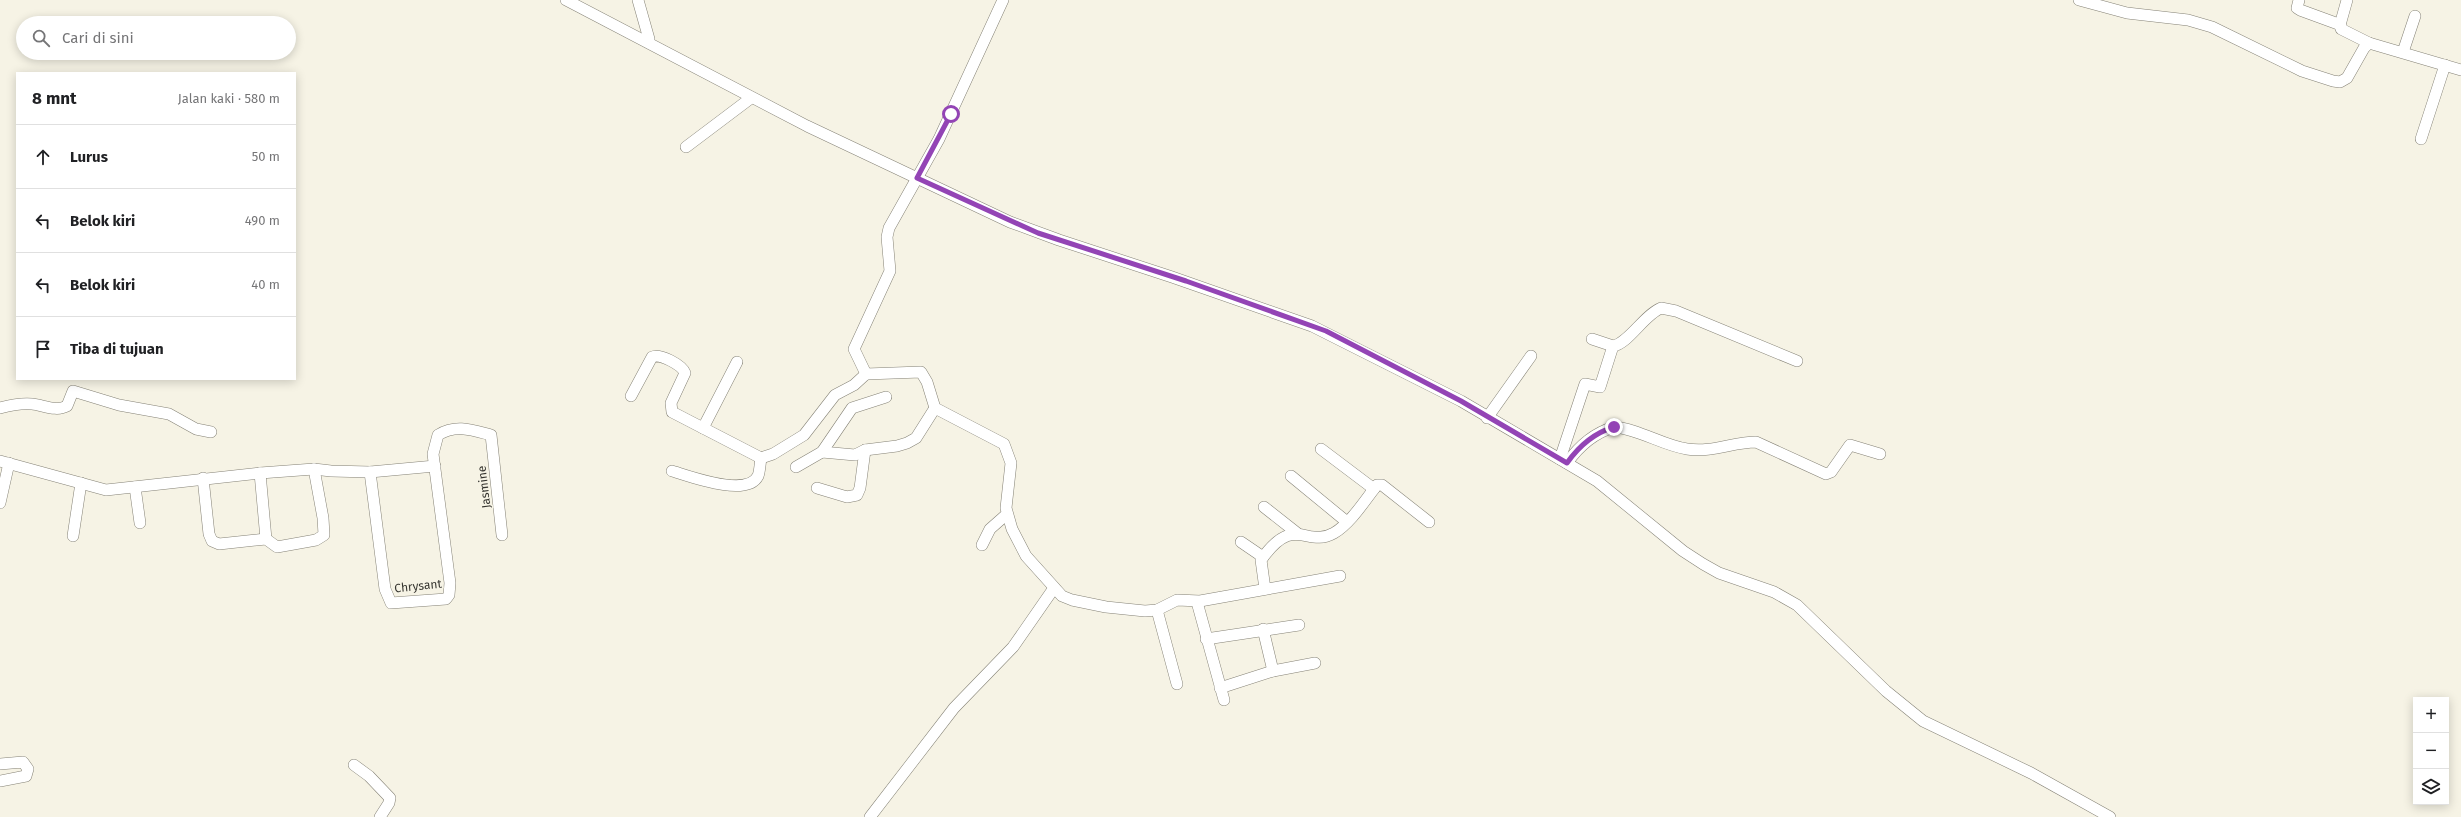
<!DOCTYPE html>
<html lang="id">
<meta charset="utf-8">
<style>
body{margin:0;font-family:"Fira Sans",sans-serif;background:#f6f6f6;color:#202124}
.controls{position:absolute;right:12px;bottom:12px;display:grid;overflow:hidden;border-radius:0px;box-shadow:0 2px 10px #0003}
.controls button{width:36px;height:36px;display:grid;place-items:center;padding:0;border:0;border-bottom:1px solid #e0e0e0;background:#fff;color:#202124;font:20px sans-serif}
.stop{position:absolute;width:12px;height:12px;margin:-9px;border:3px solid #9344b5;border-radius:50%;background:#fff}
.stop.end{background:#9344b5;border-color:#fff;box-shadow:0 1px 4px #0008}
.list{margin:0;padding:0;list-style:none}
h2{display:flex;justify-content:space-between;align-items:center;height:52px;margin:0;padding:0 16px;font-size:17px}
h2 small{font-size:13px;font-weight:400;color:#757577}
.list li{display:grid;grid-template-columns:26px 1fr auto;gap:12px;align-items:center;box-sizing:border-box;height:64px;padding:0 16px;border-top:1px solid #e0e0e0}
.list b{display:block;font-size:15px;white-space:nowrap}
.list em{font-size:13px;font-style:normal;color:#757577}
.icon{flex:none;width:22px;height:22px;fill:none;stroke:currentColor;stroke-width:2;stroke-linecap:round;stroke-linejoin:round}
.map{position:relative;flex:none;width:2461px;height:817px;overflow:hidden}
.search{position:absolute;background:#fff;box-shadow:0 2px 10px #0003;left:16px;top:16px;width:280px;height:44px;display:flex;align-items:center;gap:10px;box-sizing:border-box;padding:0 14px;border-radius:22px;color:#757577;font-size:15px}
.panel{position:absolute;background:#fff;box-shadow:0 2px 10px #0003;left:16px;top:72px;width:280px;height:308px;border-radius:0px}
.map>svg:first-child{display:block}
</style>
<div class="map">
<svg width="2461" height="817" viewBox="0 0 2461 817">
<rect width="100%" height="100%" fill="#f6f3e5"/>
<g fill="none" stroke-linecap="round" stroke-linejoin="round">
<!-- minor casing -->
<g stroke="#858276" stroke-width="12">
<g id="minor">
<path d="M566,0L807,126L1010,222L1059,240L1172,277L1312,326L1461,401L1597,481L1683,551L1703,564L1719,573L1774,592L1797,605L1886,691L1923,721L2031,773L2110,817"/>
<path d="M638,0L649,39"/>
<path d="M1003,0L939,139L889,228L887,237L890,271L854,349L866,374L921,372L927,382L935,408L1004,444L1011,463L1006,508L1012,529L1026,556L1062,596L1072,600L1106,607L1145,611L1157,610L1177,600L1200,601L1340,576"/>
<path d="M2079,0L2127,13L2188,20L2212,27L2302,71L2333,81L2340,82L2347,78L2364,48L2369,43L2461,70"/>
<path d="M2299,0L2297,8L2300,10L2341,25"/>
<path d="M2347,0L2340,25L2341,29L2369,43"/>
<path d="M2403,52L2415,16"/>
<path d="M2421,139L2445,65"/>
<path d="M686,147L751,98"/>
<path d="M1592,339L1613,346"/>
<path d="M631,396L652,357C660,353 682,365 685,373L671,403L672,412L761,458"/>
<path d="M0,408C11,405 21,403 32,404C43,405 56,412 67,406L73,391L119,405L169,414L196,429L211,432"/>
<path d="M1487,418L1531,356"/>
<path d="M703,428L737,362"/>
<path d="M1321,449L1374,489"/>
<path d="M822,452L855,455L865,450L897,446L907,443L916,438L935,408"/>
<path d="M761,458L773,454L804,435L835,395L854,385L866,374"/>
<path d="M1560,459L1585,384L1600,387L1613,346C1628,344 1644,315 1661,308L1676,311L1797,361"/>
<path d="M0,461L106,490L260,473L314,469L331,471L370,472L435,466"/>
<path d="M1567,463C1579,446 1594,433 1614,427C1639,429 1662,445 1687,449C1712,453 1733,442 1756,442L1826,474L1831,472L1850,445L1880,454"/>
<path d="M796,467L822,452L852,408L886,397"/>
<path d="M672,471C689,476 747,498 758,476C760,471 760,463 761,458"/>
<path d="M370,472L385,589L391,603L446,599L449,595L450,583L433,454L438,435C456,424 472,430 491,435L502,535"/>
<path d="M260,473L266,539"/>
<path d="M1291,476L1347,522"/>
<path d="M203,478L209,534L212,541L219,544L266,539L277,547L316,540L324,535L323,518L314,469"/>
<path d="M135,487L140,523"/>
<path d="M817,488L847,497L857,495L860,488L865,450"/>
<path d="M0,503L9,463"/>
<path d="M1264,507L1297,533"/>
<path d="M73,536L81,483"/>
<path d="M1241,542L1263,557"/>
<path d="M982,545L990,529L1007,514"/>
<path d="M1265,589L1261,560C1295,512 1306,549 1334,533C1351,523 1365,500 1377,485H1382L1429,522"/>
<path d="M1197,602L1224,700"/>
<path d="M1157,610L1177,684"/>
<path d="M1263,629L1273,671"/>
<path d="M1206,639L1299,625"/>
<path d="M1220,688L1273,671L1315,663"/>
<path d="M0,764L23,762L28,769L26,776L0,781"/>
<path d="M354,765L369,776L390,798L389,803L380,817"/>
<path d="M870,817L954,708L1013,647L1054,588"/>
</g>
</g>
<!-- minor -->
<use href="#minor" stroke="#fff" stroke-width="11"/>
</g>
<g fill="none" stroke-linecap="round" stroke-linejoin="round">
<!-- route -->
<path stroke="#9344b5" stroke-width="5" d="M951,114L917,178L1038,233L1186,281L1326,331L1461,401L1567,463C1579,446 1594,433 1614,427"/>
</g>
<g text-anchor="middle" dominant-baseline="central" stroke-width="3" stroke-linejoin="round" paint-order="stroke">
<!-- street labels -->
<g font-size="12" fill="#363530" stroke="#f6f3e5">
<text transform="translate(484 487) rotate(-97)">Jasmine</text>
<text transform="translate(418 586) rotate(-6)">Chrysant</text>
</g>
</g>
</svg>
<div class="controls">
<button>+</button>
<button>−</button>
<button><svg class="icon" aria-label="layers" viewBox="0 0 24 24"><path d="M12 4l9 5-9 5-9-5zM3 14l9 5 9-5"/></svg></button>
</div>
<div class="stop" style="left:951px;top:114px"></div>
<div class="stop end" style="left:1614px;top:427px"></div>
<div class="search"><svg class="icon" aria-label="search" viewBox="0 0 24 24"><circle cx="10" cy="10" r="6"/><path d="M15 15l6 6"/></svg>Cari di sini</div>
<section class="panel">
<h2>8 mnt<small>Jalan kaki · 580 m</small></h2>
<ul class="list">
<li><svg class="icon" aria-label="ahead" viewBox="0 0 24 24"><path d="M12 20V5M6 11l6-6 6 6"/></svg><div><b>Lurus</b></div><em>50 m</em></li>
<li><svg class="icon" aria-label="left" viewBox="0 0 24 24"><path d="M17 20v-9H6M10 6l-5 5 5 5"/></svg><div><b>Belok kiri</b></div><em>490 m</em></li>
<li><svg class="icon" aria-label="left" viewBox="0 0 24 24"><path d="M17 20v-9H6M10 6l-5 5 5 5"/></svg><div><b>Belok kiri</b></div><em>40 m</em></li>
<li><svg class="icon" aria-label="arrive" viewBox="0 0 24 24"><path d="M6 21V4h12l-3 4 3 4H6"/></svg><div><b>Tiba di tujuan</b></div></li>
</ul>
</section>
</div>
